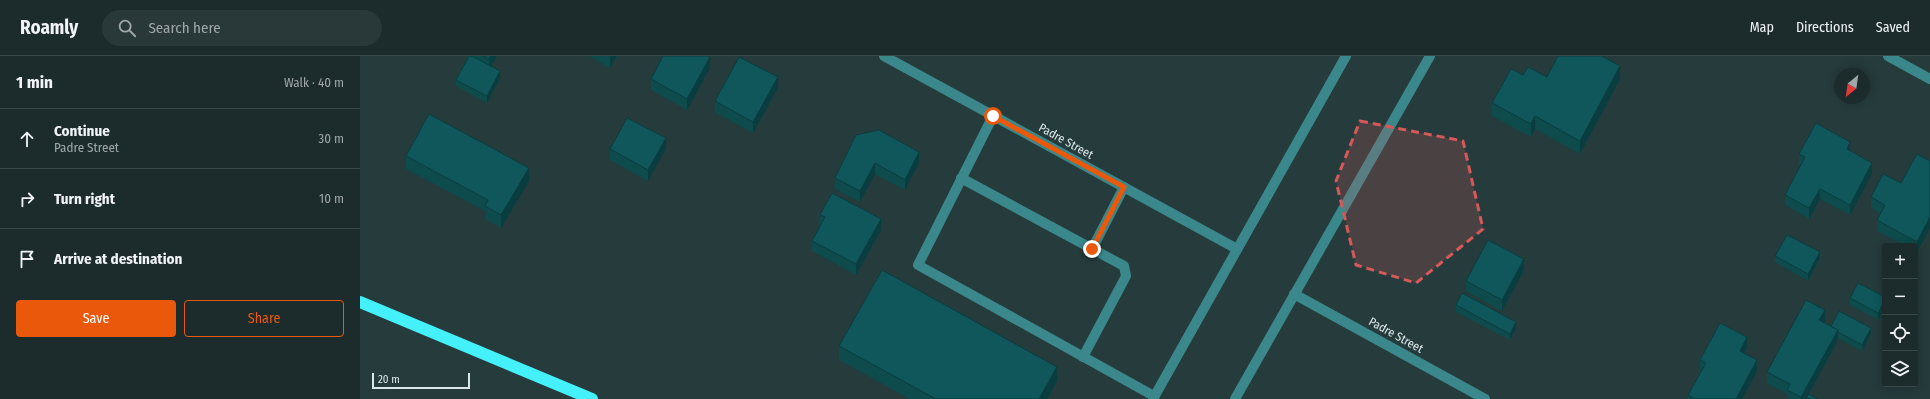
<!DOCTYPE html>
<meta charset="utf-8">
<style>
body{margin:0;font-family:"Fira Sans Condensed",sans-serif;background:#293839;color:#f1f3f6}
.controls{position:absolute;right:12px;bottom:12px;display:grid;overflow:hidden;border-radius:4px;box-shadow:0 2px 10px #0003}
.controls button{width:36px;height:36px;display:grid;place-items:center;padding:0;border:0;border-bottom:1px solid #3a4849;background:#1c2c2d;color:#f1f3f6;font:20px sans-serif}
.compass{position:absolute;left:1474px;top:12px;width:36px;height:36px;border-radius:50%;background:#1c2c2d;box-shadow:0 2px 10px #0003;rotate:209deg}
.scale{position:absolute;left:12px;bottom:10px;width:98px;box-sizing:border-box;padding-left:4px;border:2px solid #dbe7e8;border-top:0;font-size:11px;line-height:14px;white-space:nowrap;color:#dbe7e8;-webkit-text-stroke:3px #263b3c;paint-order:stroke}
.stop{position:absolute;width:12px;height:12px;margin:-9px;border:3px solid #ea580c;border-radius:50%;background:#fff}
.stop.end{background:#ea580c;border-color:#fff;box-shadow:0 1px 4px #0008}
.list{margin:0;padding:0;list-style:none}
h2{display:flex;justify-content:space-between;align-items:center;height:52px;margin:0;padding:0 16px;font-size:17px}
h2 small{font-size:13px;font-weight:400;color:#a0a7aa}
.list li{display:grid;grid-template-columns:26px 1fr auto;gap:12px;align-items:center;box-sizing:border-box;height:60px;padding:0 16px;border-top:1px solid #3a4849}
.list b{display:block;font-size:15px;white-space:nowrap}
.list p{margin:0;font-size:13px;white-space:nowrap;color:#a0a7aa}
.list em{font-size:13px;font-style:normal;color:#a0a7aa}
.actions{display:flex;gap:8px;padding:12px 16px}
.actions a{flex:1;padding:9px 0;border:1px solid #ea580c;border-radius:4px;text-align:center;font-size:14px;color:#ea580c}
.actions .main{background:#ea580c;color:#fff}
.icon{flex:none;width:22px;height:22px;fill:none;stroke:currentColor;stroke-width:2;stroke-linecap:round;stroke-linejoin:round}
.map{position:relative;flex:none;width:1570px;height:343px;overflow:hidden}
header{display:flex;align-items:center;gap:24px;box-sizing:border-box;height:56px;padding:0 20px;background:#1c2c2d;border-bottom:1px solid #3a4849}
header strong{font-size:19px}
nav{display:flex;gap:22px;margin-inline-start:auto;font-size:14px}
.search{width:280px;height:36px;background:#293839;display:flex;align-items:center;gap:10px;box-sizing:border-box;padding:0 14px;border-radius:22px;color:#a0a7aa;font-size:15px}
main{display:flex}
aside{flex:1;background:#1c2c2d}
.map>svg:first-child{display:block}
</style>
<header>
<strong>Roamly</strong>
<div class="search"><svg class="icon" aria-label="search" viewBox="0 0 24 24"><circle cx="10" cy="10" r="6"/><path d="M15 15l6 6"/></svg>Search here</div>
<nav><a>Map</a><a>Directions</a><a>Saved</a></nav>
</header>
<main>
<aside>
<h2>1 min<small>Walk · 40 m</small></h2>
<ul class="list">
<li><svg class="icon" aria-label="ahead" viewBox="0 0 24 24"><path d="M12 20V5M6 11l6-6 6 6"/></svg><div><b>Continue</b><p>Padre Street</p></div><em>30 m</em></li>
<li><svg class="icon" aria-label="right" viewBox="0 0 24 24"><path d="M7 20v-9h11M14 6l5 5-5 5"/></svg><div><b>Turn right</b></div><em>10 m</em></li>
<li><svg class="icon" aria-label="arrive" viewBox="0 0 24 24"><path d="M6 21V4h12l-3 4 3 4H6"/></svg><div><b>Arrive at destination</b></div></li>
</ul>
<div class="actions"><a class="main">Save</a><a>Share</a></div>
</aside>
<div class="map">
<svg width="1570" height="343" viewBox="0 0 1570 343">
<rect width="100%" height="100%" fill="#263b3c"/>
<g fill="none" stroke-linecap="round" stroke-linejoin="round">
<!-- minor -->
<g stroke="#3a888c" stroke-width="10">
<path d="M524,0L877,193"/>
<path d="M1528,0L1570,23"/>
<path d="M633,60L558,209L794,340"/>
<path d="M601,122L764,210L766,220L723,301"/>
<path d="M732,193L764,131"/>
<path d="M934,238L1125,343"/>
<path d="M793,343L986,0"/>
<path d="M875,343L1070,0"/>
</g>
<!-- highway -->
<path stroke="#44f1fa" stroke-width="12" d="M0,246L232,343"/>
</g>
<!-- wall -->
<g fill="#0d4b4d">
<path d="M107,0H137L131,11L140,22L127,47L96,30V24L108,3L107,2Z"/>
<path d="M229,0H257L250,12Z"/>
<path d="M350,12L327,54L291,34V23Z"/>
<path d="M1163,19L1187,21L1260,23L1220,98L1175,73L1171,81L1132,60V47Z"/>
<path d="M418,32L393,77L355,56V45Z"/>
<path d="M496,79L559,107L545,134L515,118L500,146L475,133V122Z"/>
<path d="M250,93H306L288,125L250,104Z"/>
<path d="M1490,95L1512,118L1490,159L1460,143L1449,163L1425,149V139L1440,109H1439V98Z"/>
<path d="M1557,98V196L1555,195V190H1545L1517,175V164L1520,157L1511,152V141L1541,127Z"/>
<path d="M46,100L169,125L141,172L125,163V155L46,113Z"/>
<path d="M460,159L521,174L496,219L452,195V185L460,169Z"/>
<path d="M1415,200L1460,202L1448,225L1415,206Z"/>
<path d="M1164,214L1142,255L1106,235V225Z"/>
<path d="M1490,242L1525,244V251L1518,264L1490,249Z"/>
<path d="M1096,249L1156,272L1150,284L1096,256Z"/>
<path d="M1465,265L1464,266L1471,270L1511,278L1502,295L1478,282V284L1449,338L1458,343H1427V338L1407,327V316Z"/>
<path d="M479,290L697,325L687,343H550L479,304Z"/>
<path d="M1387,292L1384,297L1397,315L1382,343H1328V339L1341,315L1340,314V304Z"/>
</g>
<!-- shaded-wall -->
<g fill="#0a3d3f">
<path d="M131,0H137L129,14V3Z"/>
<path d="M251,0H257L250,12V1Z"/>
<path d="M350,1V12L327,54V43Z"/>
<path d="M1260,10V23L1220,98V85Z"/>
<path d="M140,15V22L127,47V40Z"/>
<path d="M418,21V32L393,77V66Z"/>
<path d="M1175,60V73L1171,81V68Z"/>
<path d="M306,82V93L288,125V114Z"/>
<path d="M1490,86V97L1487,93Z"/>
<path d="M559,96V107L545,134V124Z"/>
<path d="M515,107V118L500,146V135Z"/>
<path d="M1512,107V118L1490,159V149Z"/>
<path d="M169,112V125L141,172V159Z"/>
<path d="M1460,133V143L1449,163V152Z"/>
<path d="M1570,161V172L1557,196V186Z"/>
<path d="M521,163V174L496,219V208Z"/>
<path d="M1460,196V202L1448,225V218Z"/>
<path d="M1164,203V214L1142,255V244Z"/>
<path d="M1525,244V251L1518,264V257Z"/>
<path d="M1465,254V265L1459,275V264Z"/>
<path d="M1156,266V272L1150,284V278Z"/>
<path d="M1511,272V278L1502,295V289Z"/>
<path d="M1478,274V284L1446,343H1441V341Z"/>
<path d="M1387,281V292L1380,305V295Z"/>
<path d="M1397,304V315L1382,343H1376Z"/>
<path d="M697,311V325L687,343H679Z"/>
</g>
<!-- building -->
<g fill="#0f575a" stroke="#0a3d3f">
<path d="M109,0H112L140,15L127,40L96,24Z"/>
<path d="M123,0H131L129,3Z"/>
<path d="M303,0H348L350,1L327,43L291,23Z"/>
<path d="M1198,0H1242L1260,10L1220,85L1175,60L1171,68L1132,47L1151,13L1163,19L1168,11L1187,21Z"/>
<path d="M379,1L418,21L393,66L355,45Z"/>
<path d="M69,58L169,112L141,159L125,150L128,144L46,100Z"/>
<path d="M267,62L306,82L288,114L250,93Z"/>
<path d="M1456,67L1490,86L1487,93L1512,107L1490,149L1460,133L1449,152L1425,139L1445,101L1439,98Z"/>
<path d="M519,74L559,96L545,124L515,107L500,135L475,122L496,79Z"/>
<path d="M1557,98L1570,105V161L1557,186L1517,164L1525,149L1511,141L1523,118L1541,127Z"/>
<path d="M472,137L521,163L496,208L452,185L465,161L460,159Z"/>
<path d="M1427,179L1460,196L1448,218L1415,200Z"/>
<path d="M1128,184L1164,203L1142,244L1106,225Z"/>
<path d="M522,214L697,311L679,343H576L479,290Z"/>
<path d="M1498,227L1525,241V244L1518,257L1490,242Z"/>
<path d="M1102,237L1156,266L1150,278L1096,249Z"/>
<path d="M1446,244L1465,254L1459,264L1478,274L1441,341L1427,334L1430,328L1407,316Z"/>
<path d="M1479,255L1511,272L1502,289L1478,276V274L1471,270Z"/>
<path d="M1360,267L1387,281L1380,295L1397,304L1376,343H1335L1328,339L1346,307L1340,304Z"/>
<path d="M1449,338L1458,343H1446Z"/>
</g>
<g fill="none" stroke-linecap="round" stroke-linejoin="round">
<!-- route -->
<path stroke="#ea580c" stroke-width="5" d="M633,60L764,131L732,193"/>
</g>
<!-- marked area -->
<path fill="#d75858" fill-opacity="0.2" stroke="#d75858" stroke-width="3" stroke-dasharray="8 5" stroke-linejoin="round" d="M1000,65L1103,85L1123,173L1056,227L996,209L976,125Z"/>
<g text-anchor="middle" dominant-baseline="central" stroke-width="3.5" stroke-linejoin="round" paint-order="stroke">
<!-- street labels -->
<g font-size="12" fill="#dbe7e8" stroke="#263b3c">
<text transform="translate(706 85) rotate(29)">Padre Street</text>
<text transform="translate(1036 279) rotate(29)">Padre Street</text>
</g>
</g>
</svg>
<div class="controls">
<button>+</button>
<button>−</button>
<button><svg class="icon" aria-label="locate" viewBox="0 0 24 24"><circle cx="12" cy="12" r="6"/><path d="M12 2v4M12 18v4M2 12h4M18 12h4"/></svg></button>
<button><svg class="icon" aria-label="layers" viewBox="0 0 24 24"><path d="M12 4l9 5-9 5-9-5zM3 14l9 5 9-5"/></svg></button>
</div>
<svg class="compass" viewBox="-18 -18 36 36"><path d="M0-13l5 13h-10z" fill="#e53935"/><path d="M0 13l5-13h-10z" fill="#a0a7aa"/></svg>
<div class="scale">20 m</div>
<div class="stop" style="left:633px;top:60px"></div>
<div class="stop end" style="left:732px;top:193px"></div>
</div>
</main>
